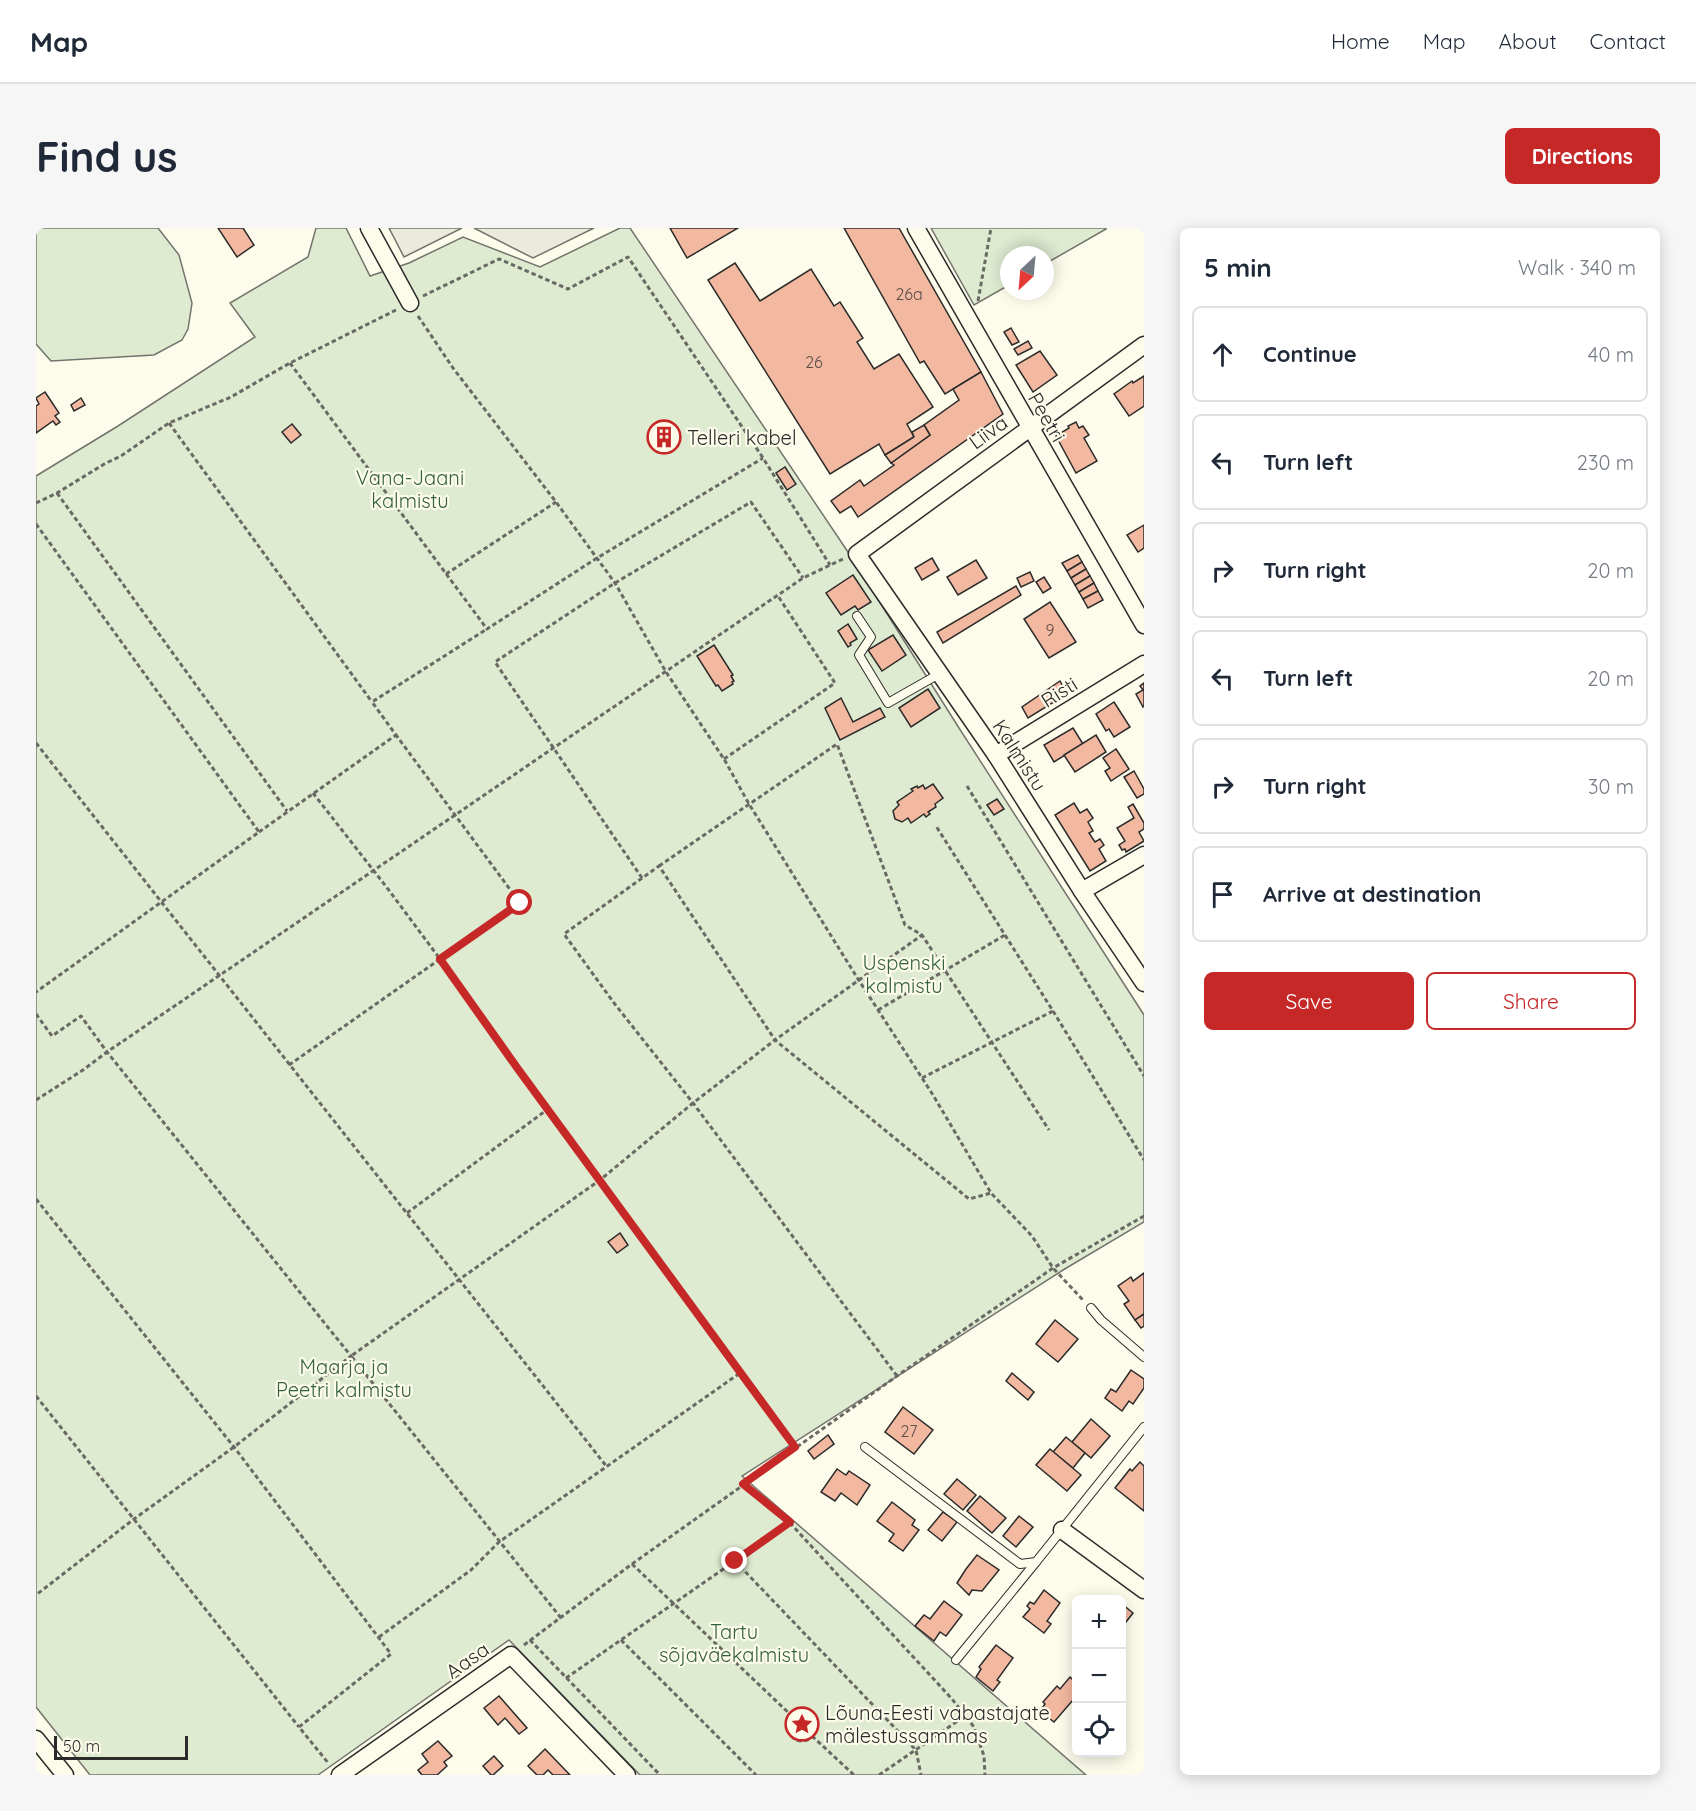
<!DOCTYPE html>
<meta charset="utf-8">
<style>
body{margin:0;font-family:Quicksand,sans-serif;background:#f6f6f7;color:#1f2937}
.controls{position:absolute;right:18px;bottom:18px;display:grid;overflow:hidden;border-radius:9px;box-shadow:0 3px 15px #0003}
.controls button{width:54px;height:54px;display:grid;place-items:center;padding:0;border:0;border-bottom:2px solid #e0e1e3;background:#fff;color:#1f2937;font:30px sans-serif}
.compass{position:absolute;left:964px;top:18px;width:54px;height:54px;border-radius:50%;background:#fff;box-shadow:0 3px 15px #0003;rotate:206deg}
.scale{position:absolute;left:18px;bottom:15px;width:134px;box-sizing:border-box;padding-left:6px;border:3px solid #2b2b2b;border-top:0;font-size:16px;line-height:21px;white-space:nowrap;color:#2b2b2b;-webkit-text-stroke:4px #fdfbea;paint-order:stroke}
.stop{position:absolute;width:18px;height:18px;margin:-14px;border:4px solid #c62828;border-radius:50%;background:#fff}
.stop.end{background:#c62828;border-color:#fff;box-shadow:0 2px 6px #0008}
.list{margin:0;padding:0;list-style:none}
h2{display:flex;justify-content:space-between;align-items:center;height:78px;margin:0;padding:0 24px;font-size:26px}
h2 small{font-size:20px;font-weight:400;color:#747a83}
.list li{display:grid;grid-template-columns:39px 1fr auto;gap:18px;align-items:center;box-sizing:border-box;height:96px;margin:0 12px 12px;padding:0 12px;border:2px solid #e0e1e3;border-radius:9px}
.list b{display:block;font-size:22px;white-space:nowrap}
.list em{font-size:20px;font-style:normal;color:#747a83}
.actions{display:flex;gap:12px;padding:18px 24px}
.actions a{flex:1;padding:14px 0;border:2px solid #c62828;border-radius:9px;text-align:center;font-size:21px;color:#c62828}
.actions .main{background:#c62828;color:#fff}
.icon{flex:none;width:33px;height:33px;fill:none;stroke:currentColor;stroke-width:2;stroke-linecap:round;stroke-linejoin:round}
.map{position:relative;flex:none;width:1108px;height:1547px;overflow:hidden;border-radius:9px}
header{display:flex;align-items:center;gap:36px;box-sizing:border-box;height:84px;padding:0 30px;background:#fff;border-bottom:2px solid #e0e1e3}
header strong{font-size:28px}
nav{display:flex;gap:33px;margin-inline-start:auto;font-size:21px}
.intro{display:flex;align-items:center;justify-content:space-between;box-sizing:border-box;height:144px;padding:0 36px}
h1{margin:0;font-size:42px}
.button{padding:15px 27px;border-radius:9px;background:#c62828;color:#fff;font-size:21px;font-weight:700}
main{display:flex;gap:36px;padding:0 36px}
aside{flex:1;background:#fff;border-radius:9px;box-shadow:0 3px 15px #0003}
.map>svg:first-child{display:block}
</style>
<header>
<strong>Map</strong>
<nav><a>Home</a><a>Map</a><a>About</a><a>Contact</a></nav>
</header>
<div class="intro"><h1>Find us</h1><a class="button">Directions</a></div>
<main>
<div class="map">
<svg width="1108" height="1547" viewBox="0 0 1108 1547">
<rect width="100%" height="100%" fill="#fdfbea"/>
<!-- green -->
<g fill="#deebd1" stroke="#74746e" stroke-width="1.5">
<path d="M0,0H122L143,27L156,75L152,101L146,112L118,127L15,133L0,116Z"/>
<path d="M280,0H310L334,48L373,35L427,9L504,39L584,0H594L814,327L923,500L1108,787V994L1027,1042L706,1248L1050,1547H604L473,1412L282,1547H54L0,1479V248L82,198L219,109L194,75L272,29Z"/>
<path d="M895,0H1070V1L1009,36V27H973V57L938,77Z"/>
</g>
<!-- parking -->
<g fill="#eceadb" stroke="#74746e" stroke-width="1.5">
<path d="M353,0H426L368,29Z"/>
<path d="M438,0H558L497,30Z"/>
</g>
<!-- building -->
<g fill="#f2b8a0" stroke="#2b2b2b" stroke-width="1.5">
<path d="M182,0H207L218,17L201,29Z"/>
<path d="M634,0H702L651,30Z"/>
<path d="M808,0H863L945,144L909,166L888,133L884,135Z"/>
<path d="M699,35L724,73L775,41L798,78L804,74L827,110L821,114L838,141L863,126L897,179L871,196L878,209L849,227L843,216L794,246L672,52Z"/>
<path d="M975,100L983,114L976,117L968,104Z"/>
<path d="M992,113L996,120L982,127L978,121Z"/>
<path d="M1004,123L1021,147L997,164L980,137Z"/>
<path d="M945,144L967,186L822,289L815,278L804,285L795,273L824,252L828,258L858,237L855,235L894,207L888,197L923,172L917,161Z"/>
<path d="M1108,148V178L1093,188L1078,166L1096,153L1097,155Z"/>
<path d="M9,164L23,185L19,188L24,194L20,197L17,193L0,205V178L3,176L0,170Z"/>
<path d="M45,170L49,177L38,183L35,177Z"/>
<path d="M1040,194L1043,200L1047,198L1053,207L1048,210L1061,233L1040,245L1020,208L1033,200L1032,198Z"/>
<path d="M256,196L265,207L255,215L246,204Z"/>
<path d="M627,197L638,215L629,221L617,204Z"/>
<path d="M888,197L894,207L855,235L849,227L878,209L876,204Z"/>
<path d="M749,239L760,256L751,262L740,245Z"/>
<path d="M1108,297V320L1102,324L1091,307Z"/>
<path d="M1042,327L1046,334L1031,343L1026,335Z"/>
<path d="M896,330L903,342L886,352L879,340Z"/>
<path d="M940,332L951,350L922,367L911,349Z"/>
<path d="M1046,334L1050,341L1035,350L1031,343Z"/>
<path d="M1050,341L1054,348L1039,357L1035,350Z"/>
<path d="M994,344L998,353L985,359L981,350Z"/>
<path d="M817,347L835,374L822,382L819,378L805,387L790,365Z"/>
<path d="M1054,348L1058,355L1043,364L1039,357Z"/>
<path d="M1008,349L1015,360L1007,365L1000,354Z"/>
<path d="M1058,355L1062,363L1047,371L1043,364Z"/>
<path d="M980,358L985,367L907,415L901,404Z"/>
<path d="M1062,363L1067,372L1052,380L1047,371Z"/>
<path d="M1014,374L1040,414L1013,430L988,391Z"/>
<path d="M812,396L821,411L814,415L815,417L812,419L802,403Z"/>
<path d="M857,407L870,427L846,443L832,422Z"/>
<path d="M678,417L697,447L695,448L698,453L696,454L697,456L686,463L682,457L680,458L661,428Z"/>
<path d="M1024,453L1031,466L992,490L986,479Z"/>
<path d="M1108,455V478L1107,479L1100,466L1107,462L1104,458Z"/>
<path d="M892,461L904,480L875,499L863,480Z"/>
<path d="M805,470L817,494L844,480L849,489L804,512L789,480Z"/>
<path d="M1078,474L1094,499L1078,509L1073,501L1070,503L1060,486Z"/>
<path d="M1037,500L1047,516L1018,534L1008,517Z"/>
<path d="M1060,507L1070,524L1039,544L1028,527Z"/>
<path d="M1080,521L1093,541L1075,553L1069,543L1074,540L1067,530Z"/>
<path d="M1098,543L1108,561V566L1101,570L1088,549Z"/>
<path d="M897,556L907,570L899,576L900,579L892,584L894,586L890,589L888,586L875,595L872,590L866,594L859,591L857,583L863,577L861,574L877,563L875,561L881,558L882,560L887,557L889,561Z"/>
<path d="M961,571L968,581L958,587L951,577Z"/>
<path d="M1038,575L1044,585L1051,581L1057,590L1052,594L1057,603L1053,605L1059,614L1064,611L1068,617L1063,621L1070,633L1054,643L1019,587Z"/>
<path d="M1097,576L1108,595V601L1103,604L1108,613L1090,624L1089,621L1086,622L1083,617L1089,613L1081,600L1098,590L1092,579Z"/>
<path d="M584,1005L592,1017L581,1025L572,1014Z"/>
<path d="M1108,1045V1086L1099,1092L1088,1076L1093,1073L1082,1058L1095,1049L1097,1053Z"/>
<path d="M1108,1086V1098L1105,1100L1099,1092Z"/>
<path d="M1019,1092L1042,1111L1022,1134L1000,1116Z"/>
<path d="M1095,1142L1108,1151V1160L1097,1176L1093,1173L1086,1183L1069,1170L1075,1161L1080,1164Z"/>
<path d="M976,1145L998,1164L992,1172L970,1153Z"/>
<path d="M867,1179L897,1202L878,1226L849,1204Z"/>
<path d="M1055,1191L1074,1208L1055,1230L1036,1214Z"/>
<path d="M792,1207L798,1216L778,1231L772,1223Z"/>
<path d="M1030,1209L1049,1225L1037,1240L1017,1224Z"/>
<path d="M1014,1221L1045,1247L1031,1263L1000,1237Z"/>
<path d="M1104,1234L1108,1238V1283L1079,1260L1094,1241L1096,1243Z"/>
<path d="M801,1241L810,1247L813,1243L834,1257L821,1277L805,1265L799,1273L785,1264Z"/>
<path d="M921,1251L940,1267L927,1282L908,1266Z"/>
<path d="M944,1268L970,1290L956,1305L931,1283Z"/>
<path d="M856,1274L879,1292L876,1297L883,1302L867,1323L853,1313L858,1306L841,1293Z"/>
<path d="M907,1284L921,1294L906,1313L892,1302Z"/>
<path d="M983,1288L997,1299L980,1319L967,1308Z"/>
<path d="M941,1327L963,1342L946,1363L936,1362L933,1367L921,1355L930,1341Z"/>
<path d="M1008,1362L1024,1375L1011,1393L1015,1396L1008,1405L987,1389L994,1381L991,1378L994,1374L998,1376Z"/>
<path d="M908,1373L926,1387L910,1408L904,1404L898,1413L879,1398L888,1387L894,1391Z"/>
<path d="M1086,1376L1097,1385L1086,1399Z"/>
<path d="M960,1417L977,1430L961,1452L964,1454L957,1463L940,1449L945,1441L943,1439Z"/>
<path d="M1034,1449L1040,1455V1474L1037,1472L1018,1494L1004,1483L1009,1476L1007,1474L1021,1458L1024,1461Z"/>
<path d="M463,1468L491,1500L483,1506L469,1490L462,1497L448,1480Z"/>
<path d="M402,1513L416,1528L408,1534L411,1538L401,1547H386L382,1542L392,1534L386,1526Z"/>
<path d="M509,1521L534,1547H517L512,1542L507,1547H501L492,1538Z"/>
<path d="M458,1528L467,1538L457,1547H455L447,1538Z"/>
</g>
<g fill="none" stroke-linecap="round" stroke-linejoin="round">
<!-- lane casing -->
<g stroke="#2b2b2b" stroke-width="10">
<g id="lane">
<path d="M821,388L835,409L823,427L852,475L903,446"/>
<path d="M1055,1080L1065,1092L1108,1129"/>
<path d="M829,1219L984,1336L1000,1334L1108,1199"/>
<path d="M920,1432L1000,1334"/>
</g>
</g>
<!-- street casing -->
<g stroke="#2b2b2b" stroke-width="19">
<g id="street">
<path d="M333,0L374,75"/>
<path d="M880,0L1108,397"/>
<path d="M1108,117L821,326L960,527L1046,663L1108,755"/>
<path d="M960,527L1108,436"/>
<path d="M1046,663L1108,627"/>
<path d="M1026,1302L1108,1362"/>
<path d="M0,1511L29,1547"/>
<path d="M304,1547L475,1427L591,1547"/>
</g>
</g>
<!-- path -->
<g stroke="#6a6964" stroke-width="3" stroke-dasharray="4.5 3" stroke-linecap="butt">
<path d="M387,68L463,31L532,61L592,29L727,230L794,337"/>
<path d="M942,73L955,0"/>
<path d="M382,88L417,140L520,274L579,355L630,444L688,531L713,576L822,751L897,867L955,965L996,1008L1017,1040L1047,1072"/>
<path d="M254,135L451,401L561,330L727,230"/>
<path d="M133,195L336,474"/>
<path d="M21,265L251,583"/>
<path d="M0,275L21,265L70,235L85,228L133,195L195,169L254,135L360,82"/>
<path d="M0,296L223,604L0,764"/>
<path d="M410,346L520,274"/>
<path d="M0,515L571,1239"/>
<path d="M688,531L799,455L742,368"/>
<path d="M931,558L1108,848"/>
<path d="M277,565L352,661L404,731L482,841L759,1219"/>
<path d="M223,604L360,507L336,474L451,401"/>
<path d="M623,638L801,516L869,697L886,707L1013,902"/>
<path d="M606,650L459,434L579,355L715,274L767,350"/>
<path d="M842,782L969,707"/>
<path d="M1017,783L1108,932"/>
<path d="M0,786L16,808L45,788L71,824L315,1128L198,1219L98,1291L0,1367"/>
<path d="M253,837L484,675L360,507"/>
<path d="M886,850L1017,783L900,598"/>
<path d="M0,872L47,842L71,824L767,350L807,331"/>
<path d="M0,971L198,1219L355,1426L263,1499L293,1536"/>
<path d="M371,985L512,881"/>
<path d="M861,1148L657,875L578,775L528,706L623,638L739,812L933,971L955,965"/>
<path d="M0,1168L263,1499"/>
<path d="M708,1256L754,1295L916,1471L938,1499L948,1528L949,1547"/>
<path d="M699,1333L880,1522L885,1547"/>
<path d="M596,1336L757,1489"/>
<path d="M525,1390L315,1128L564,952L657,875L739,812L886,707"/>
<path d="M343,1409L435,1342L463,1314L704,1145"/>
<path d="M494,1412L624,1547"/>
<path d="M585,1412L720,1547"/>
<path d="M488,1417L596,1336L861,1148L1017,1040L1108,988"/>
<path d="M530,1450L754,1295"/>
<circle cx="766" cy="1499" r="14"/>
<path d="M776,1508L818,1547"/>
<path d="M843,1547L929,1488"/>
</g>
<!-- lane -->
<use href="#lane" stroke="#fdfbea" stroke-width="8"/>
<!-- street -->
<use href="#street" stroke="#fdfbea" stroke-width="16"/>
</g>
<g fill="none" stroke-linecap="round" stroke-linejoin="round">
<!-- route -->
<path stroke="#c62828" stroke-width="8" d="M484,675L404,731L482,841L759,1219L707,1256L754,1294L699,1333"/>
</g>
<!-- icons -->
<defs>
<g id="building-ring" transform="scale(1.725)"><circle r="9.5" fill="#fdfbea" stroke="#c62828" stroke-width="1.5"/><path d="M-4-6H4V6H1V3H-1V6H-4ZM-2.5-4.3h1.7v1.8h-1.7ZM.8-4.3h1.7v1.8H.8ZM-2.5-1h1.7V.8h-1.7ZM.8-1h1.7V.8H.8Z" fill="#c62828"/></g>
<g id="sight-ring" transform="scale(1.725)"><circle r="9.5" fill="#fdfbea" stroke="#c62828" stroke-width="1.5"/><path d="M0-6L1.8-2.2L6-1.7L2.9 1.2L3.7 5.4L0 3.3L-3.7 5.4L-2.9 1.2L-6-1.7L-1.8-2.2Z" fill="#c62828"/></g>
</defs>
<g fill-rule="evenodd">
<use href="#building-ring" x="628" y="209"/>
<use href="#sight-ring" x="766" y="1496"/>
</g>
<g text-anchor="middle" dominant-baseline="central" stroke-width="4.5" stroke-linejoin="round" paint-order="stroke">
<!-- number labels -->
<g font-size="16" fill="#5d4e48">
<text x="873" y="66">26a</text>
<text x="778" y="134">26</text>
<text x="1014" y="402">9</text>
<text x="873" y="1203">27</text>
</g>
<!-- street labels -->
<g font-size="20" fill="#2b2b2b" stroke="#fdfbea">
<text transform="translate(1011 189) rotate(60)">Peetri</text>
<text transform="translate(952 204) rotate(-36)">Liiva</text>
<text transform="translate(1023 464) rotate(-32)">Risti</text>
<text transform="translate(984 527) rotate(57)">Kalmistu</text>
<text transform="translate(431 1432) rotate(-35)">Aasa</text>
</g>
<!-- poi labels -->
<g font-size="20" fill="#2b2b2b" stroke="#fdfbea" text-anchor="start">
<text x="651" y="209">Telleri kabel</text>
<text x="789" y="1484">Lõuna-Eesti vabastajate<tspan x="789" dy="23">mälestussammas</tspan></text>
</g>
<!-- park labels -->
<g font-size="20" fill="#34623c" stroke="#fdfbea">
<text x="374" y="249">Vana-Jaani<tspan x="374" dy="23">kalmistu</tspan></text>
<text x="868" y="734">Uspenski<tspan x="868" dy="23">kalmistu</tspan></text>
<text x="308" y="1138">Maarja ja<tspan x="308" dy="23">Peetri kalmistu</tspan></text>
<text x="698" y="1403">Tartu<tspan x="698" dy="23">sõjaväekalmistu</tspan></text>
</g>
</g>
</svg>
<div class="controls">
<button>+</button>
<button>−</button>
<button><svg class="icon" aria-label="locate" viewBox="0 0 24 24"><circle cx="12" cy="12" r="6"/><path d="M12 2v4M12 18v4M2 12h4M18 12h4"/></svg></button>
</div>
<svg class="compass" viewBox="-18 -18 36 36"><path d="M0-13l5 13h-10z" fill="#e53935"/><path d="M0 13l5-13h-10z" fill="#747a83"/></svg>
<div class="scale">50 m</div>
<div class="stop" style="left:484px;top:675px"></div>
<div class="stop end" style="left:699px;top:1333px"></div>
</div>
<aside>
<h2>5 min<small>Walk · 340 m</small></h2>
<ul class="list">
<li><svg class="icon" aria-label="ahead" viewBox="0 0 24 24"><path d="M12 20V5M6 11l6-6 6 6"/></svg><div><b>Continue</b></div><em>40 m</em></li>
<li><svg class="icon" aria-label="left" viewBox="0 0 24 24"><path d="M17 20v-9H6M10 6l-5 5 5 5"/></svg><div><b>Turn left</b></div><em>230 m</em></li>
<li><svg class="icon" aria-label="right" viewBox="0 0 24 24"><path d="M7 20v-9h11M14 6l5 5-5 5"/></svg><div><b>Turn right</b></div><em>20 m</em></li>
<li><svg class="icon" aria-label="left" viewBox="0 0 24 24"><path d="M17 20v-9H6M10 6l-5 5 5 5"/></svg><div><b>Turn left</b></div><em>20 m</em></li>
<li><svg class="icon" aria-label="right" viewBox="0 0 24 24"><path d="M7 20v-9h11M14 6l5 5-5 5"/></svg><div><b>Turn right</b></div><em>30 m</em></li>
<li><svg class="icon" aria-label="arrive" viewBox="0 0 24 24"><path d="M6 21V4h12l-3 4 3 4H6"/></svg><div><b>Arrive at destination</b></div></li>
</ul>
<div class="actions"><a class="main">Save</a><a>Share</a></div>
</aside>
</main>
